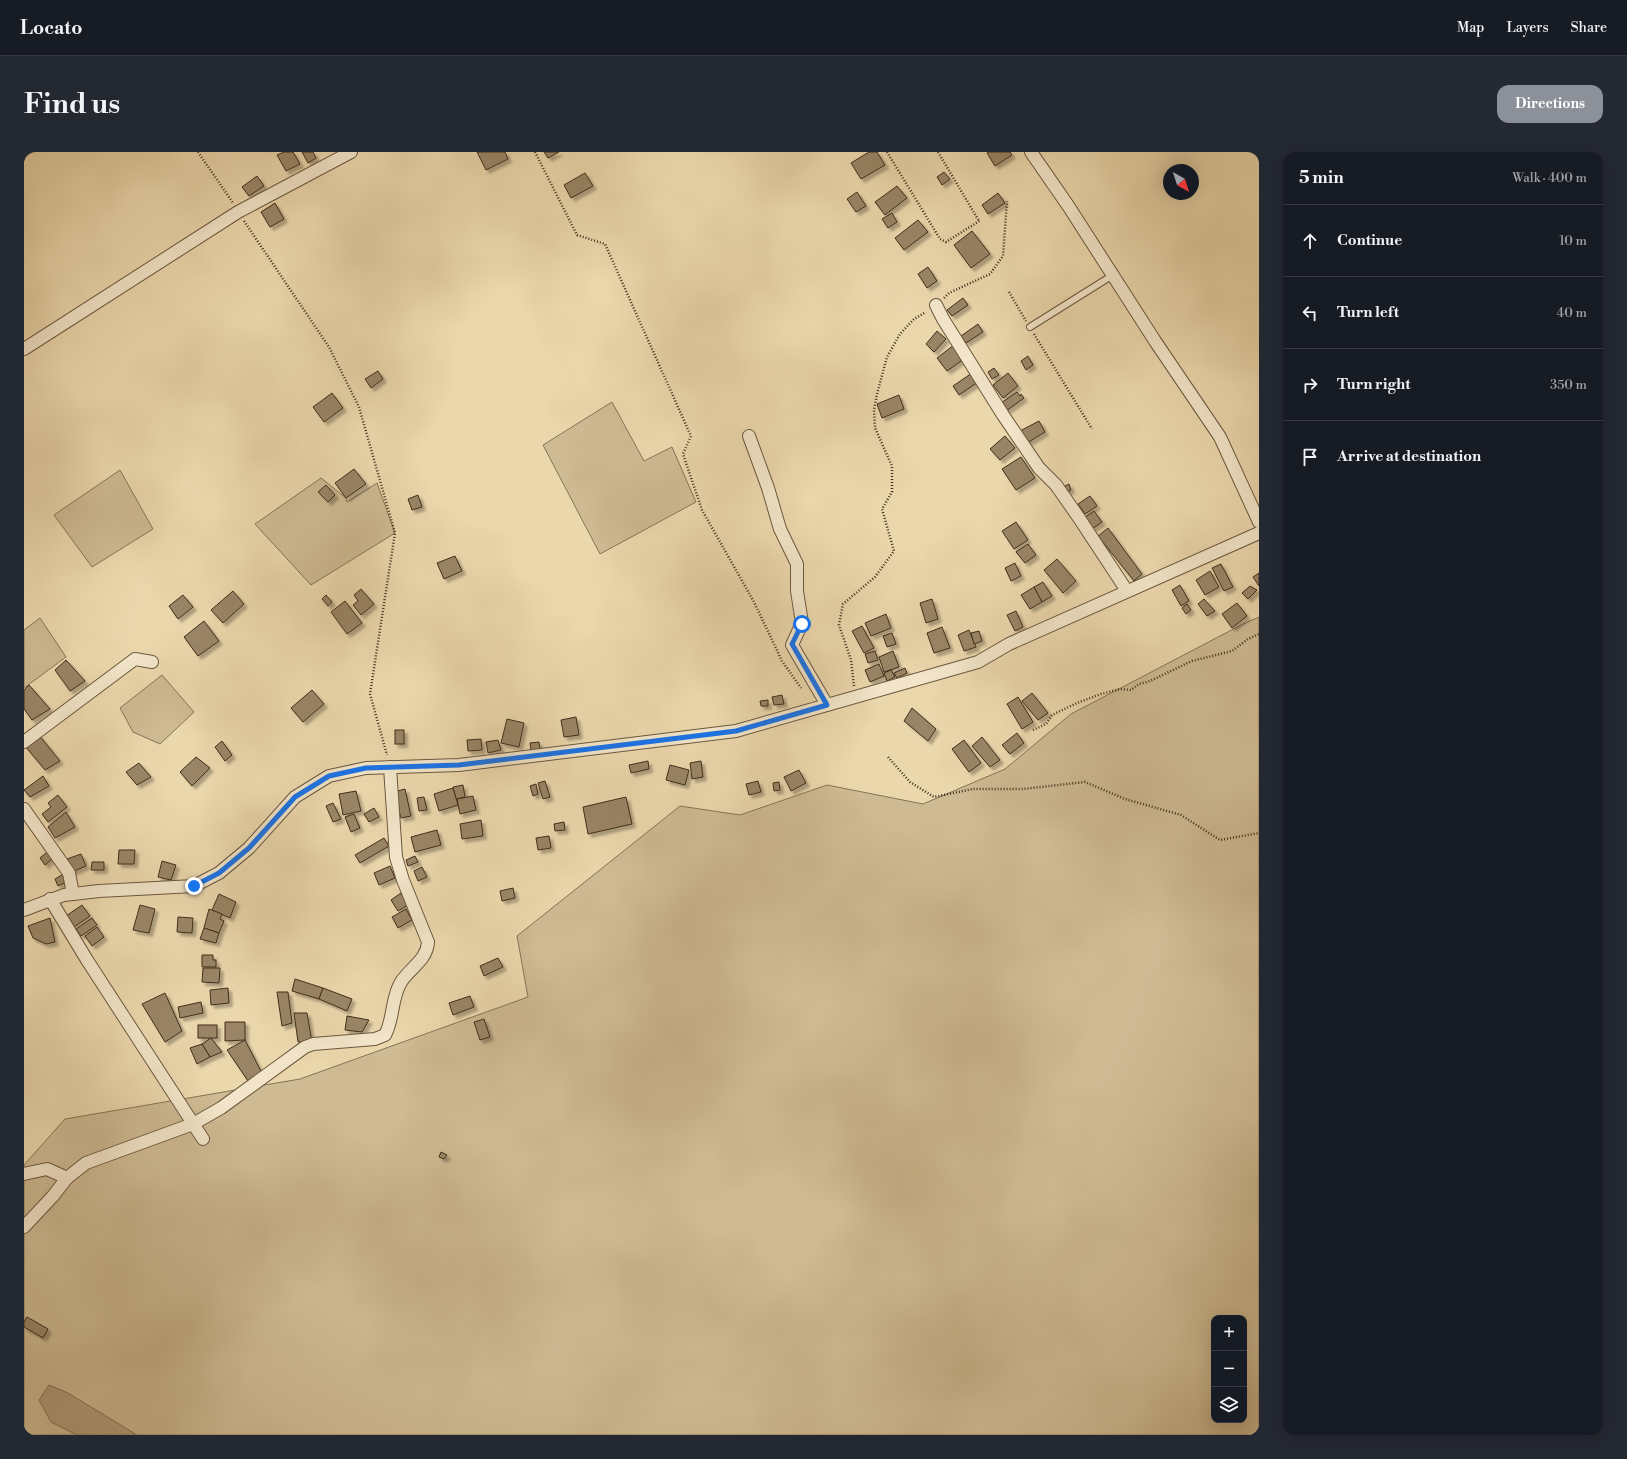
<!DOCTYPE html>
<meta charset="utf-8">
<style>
body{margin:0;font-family:"Libre Bodoni",serif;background:#242831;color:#f1f3f6}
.controls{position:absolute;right:12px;bottom:12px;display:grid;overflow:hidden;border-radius:8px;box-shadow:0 4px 16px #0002}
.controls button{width:36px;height:36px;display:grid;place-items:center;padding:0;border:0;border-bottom:1px solid #363941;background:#171b24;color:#f1f3f6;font:20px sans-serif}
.compass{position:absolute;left:1139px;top:12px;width:36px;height:36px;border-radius:50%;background:#171b24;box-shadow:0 4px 16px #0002;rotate:141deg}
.stop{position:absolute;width:12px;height:12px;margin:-9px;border:3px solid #1a73e8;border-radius:50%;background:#fff}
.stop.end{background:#1a73e8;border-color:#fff;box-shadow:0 1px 4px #0008}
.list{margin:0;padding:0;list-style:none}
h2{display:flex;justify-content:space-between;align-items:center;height:52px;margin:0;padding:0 16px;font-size:17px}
h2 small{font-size:13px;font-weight:400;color:#9ea1a6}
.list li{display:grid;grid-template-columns:26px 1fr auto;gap:12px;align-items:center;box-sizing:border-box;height:72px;padding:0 16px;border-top:1px solid #363941}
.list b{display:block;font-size:15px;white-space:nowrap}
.list em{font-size:13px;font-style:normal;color:#9ea1a6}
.icon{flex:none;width:22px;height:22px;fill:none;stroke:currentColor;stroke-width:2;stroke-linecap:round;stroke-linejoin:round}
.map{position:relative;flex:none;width:1235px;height:1283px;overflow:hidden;border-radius:12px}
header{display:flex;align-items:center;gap:24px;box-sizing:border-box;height:56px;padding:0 20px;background:#171b24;border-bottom:1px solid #363941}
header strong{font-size:19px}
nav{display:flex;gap:22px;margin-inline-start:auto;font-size:14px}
.intro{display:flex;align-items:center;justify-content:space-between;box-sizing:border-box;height:96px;padding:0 24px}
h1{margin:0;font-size:28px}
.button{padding:10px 18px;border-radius:12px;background:#8c9099;color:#fff;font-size:14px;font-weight:700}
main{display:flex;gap:24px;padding:0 24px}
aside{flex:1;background:#171b24;border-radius:12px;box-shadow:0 4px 16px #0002}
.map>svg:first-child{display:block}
</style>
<header>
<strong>Locato</strong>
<nav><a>Map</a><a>Layers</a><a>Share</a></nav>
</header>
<div class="intro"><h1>Find us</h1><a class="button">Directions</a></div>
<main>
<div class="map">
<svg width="1235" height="1283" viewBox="0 0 1235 1283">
<defs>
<filter id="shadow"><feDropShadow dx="3.5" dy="3.5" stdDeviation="1" flood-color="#0004"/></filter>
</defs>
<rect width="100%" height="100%" fill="#ebd7ac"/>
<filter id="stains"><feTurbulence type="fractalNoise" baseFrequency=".005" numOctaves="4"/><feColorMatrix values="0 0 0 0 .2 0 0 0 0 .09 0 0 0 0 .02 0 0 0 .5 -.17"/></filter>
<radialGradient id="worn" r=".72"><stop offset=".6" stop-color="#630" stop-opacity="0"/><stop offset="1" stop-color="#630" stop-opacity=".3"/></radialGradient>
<!-- green -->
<g fill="#ceba93" stroke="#877456" fill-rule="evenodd">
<path d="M588,250L620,309L648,295L672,350L576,402L519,293Z"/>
<path d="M96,318L129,377L68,415L30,363Z"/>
<path d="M297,326L322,346L323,350L353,331L371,381L287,433L231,372Z"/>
<path d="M1235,465V1283H0V1013L41,967L276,927L504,845L493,784L656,654L716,663L803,633L899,652L981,617L1047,562L1219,472ZM1190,1166H1220V1268H1190Z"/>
<path d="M16,466L42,505L0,536V478Z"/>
<path d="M138,523L170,560L136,592L109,580L96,556Z"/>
</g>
<!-- water -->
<path fill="#b19d7a" stroke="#847054" d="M25,1233L44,1241L113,1283H53L27,1270L15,1248Z"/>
<!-- building -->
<g fill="#998566" stroke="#402d1a" filter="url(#shadow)">
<path d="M260,0H269L276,12L262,19L253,3Z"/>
<path d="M278,0H289L292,6L284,11Z"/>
<path d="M453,0H481L484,7L462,18Z"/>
<path d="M520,0H535L524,6Z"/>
<path d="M845,0H853L861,13L837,27L827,11Z"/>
<path d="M965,0H986L988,3L971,14L963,1Z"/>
<path d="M920,20L926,27L918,33L913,25Z"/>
<path d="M561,21L569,34L547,46L540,33Z"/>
<path d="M233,24L240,34L225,44L218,35Z"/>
<path d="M873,34L883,46L861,63L851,50Z"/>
<path d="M833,40L842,54L832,60L823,47Z"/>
<path d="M974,41L981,51L964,62L958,53Z"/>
<path d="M251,51L260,67L246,75L237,60Z"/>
<path d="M868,61L873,70L864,76L858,67Z"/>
<path d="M894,68L904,80L880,98L871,86Z"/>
<path d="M948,79L966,102L947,116L930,93Z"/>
<path d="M904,115L913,129L903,136L894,122Z"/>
<path d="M939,146L944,153L928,164L923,158Z"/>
<path d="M954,172L959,180L942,191L937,184Z"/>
<path d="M913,179L922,187L910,200L902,192Z"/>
<path d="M930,193L940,207L923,219L913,206Z"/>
<path d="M1004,204L1009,213L1002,218L997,209Z"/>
<path d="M970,216L975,223L968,227L964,220Z"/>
<path d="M354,219L359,227L347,236L341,227Z"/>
<path d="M948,221L954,230L935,243L929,234Z"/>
<path d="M984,221L994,234L979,246L969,233Z"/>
<path d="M993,240L996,244L997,242L1000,246L982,259L977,251Z"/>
<path d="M308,241L319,256L300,270L289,255Z"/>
<path d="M875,243L880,257L858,266L853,252Z"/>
<path d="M1015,269L1021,280L1003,291L996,279Z"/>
<path d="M981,284L991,296L976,308L966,297Z"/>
<path d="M997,305L1011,326L992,338L978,317Z"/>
<path d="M330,317L342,332L322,346L311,331Z"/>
<path d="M1045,332L1047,338L1039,341L1037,336Z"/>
<path d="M302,333L311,343L304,350L294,340Z"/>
<path d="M394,343L398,355L388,358L384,347Z"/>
<path d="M1066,344L1073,354L1061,362L1054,352Z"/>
<path d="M1070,359L1078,370L1068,377L1060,366Z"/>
<path d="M992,370L1004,388L990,397L978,379Z"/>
<path d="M1084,376L1118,422L1110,429L1074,384Z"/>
<path d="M1004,392L1012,403L1001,411L992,400Z"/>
<path d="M431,404L438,419L420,427L413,411Z"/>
<path d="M1033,407L1052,429L1039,441L1020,418Z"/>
<path d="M991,411L997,424L987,429L981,416Z"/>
<path d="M1197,412L1209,435L1200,439L1188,416Z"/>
<path d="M1186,419L1195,435L1181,443L1172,428Z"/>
<path d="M1235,421V434L1229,425Z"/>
<path d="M1019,430L1028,444L1018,450L1010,435Z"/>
<path d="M1156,433L1165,449L1157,454L1148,438Z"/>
<path d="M1226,434L1233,438L1224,447L1218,441Z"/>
<path d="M1010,435L1018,450L1006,457L997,443Z"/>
<path d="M337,437L350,452L337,463L329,453L334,449L330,443Z"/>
<path d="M209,439L220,452L199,471L187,458Z"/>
<path d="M159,443L169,455L154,467L145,454Z"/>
<path d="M302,443L308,450L304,454L298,447Z"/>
<path d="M908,447L914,467L902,471L896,451Z"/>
<path d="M1180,447L1191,459L1183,464L1174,452Z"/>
<path d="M321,449L338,471L323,482L307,460Z"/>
<path d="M1213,451L1223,464L1208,476L1198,462Z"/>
<path d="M1163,452L1167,458L1162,462L1158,456Z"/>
<path d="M992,459L999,475L991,479L983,463Z"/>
<path d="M862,462L867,476L847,484L841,471Z"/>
<path d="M180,469L195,489L174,504L160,485Z"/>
<path d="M838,474L850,496L840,501L828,479Z"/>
<path d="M918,475L926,496L910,501L903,481Z"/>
<path d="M945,478L952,495L940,499L934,483Z"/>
<path d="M955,479L958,489L950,492L947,481Z"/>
<path d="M868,481L872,492L863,495L859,484Z"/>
<path d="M851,499L854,508L844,511L841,502Z"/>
<path d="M869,499L875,515L860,520L855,505Z"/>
<path d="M42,508L61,529L46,539L31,518Z"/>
<path d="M855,512L860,524L846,530L841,518Z"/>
<path d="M881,516L883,521L873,526L870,521Z"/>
<path d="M867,518L871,525L863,529L860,521Z"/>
<path d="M5,533L26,557L8,568L0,557V538Z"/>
<path d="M288,538L300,552L279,570L267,556Z"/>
<path d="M1008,541L1024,561L1014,568L998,549Z"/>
<path d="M758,543L760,552L750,553L748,545Z"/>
<path d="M994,545L1009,570L998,577L983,552Z"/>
<path d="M744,548V554H737L736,549Z"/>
<path d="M888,556L912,577L904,589L880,569Z"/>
<path d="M552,565L555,583L540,585L537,568Z"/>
<path d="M483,567L500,571L495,595L477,591Z"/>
<rect x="371" y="578" width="9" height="14"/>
<path d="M993,581L1000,591L986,602L978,593Z"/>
<path d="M15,583L36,609L21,618L1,594Z"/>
<path d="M958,585L976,608L966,615L948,594Z"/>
<path d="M457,587L458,598L444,599L443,588Z"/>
<path d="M474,588L477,598L464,601L462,590Z"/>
<path d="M940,588L957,611L945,620L928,597Z"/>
<path d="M198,589L208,603L201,609L191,595Z"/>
<path d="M515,590L516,597L507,598L506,591Z"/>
<path d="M172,605L186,616L168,634L156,620Z"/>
<path d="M624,609L625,617L607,621L605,613Z"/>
<path d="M677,609L679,625L668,627L666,611Z"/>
<path d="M115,611L127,625L113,633L102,620Z"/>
<path d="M646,613L665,618L661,633L642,628Z"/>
<path d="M775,618L782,631L767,639L760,625Z"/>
<path d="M19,624L25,634L6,645L0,638Z"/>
<path d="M521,629L526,645L519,647L514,631Z"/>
<path d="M734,629L737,640L725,643L722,632Z"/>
<path d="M755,630L756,638L750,639L749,631Z"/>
<path d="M512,632L514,642L509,644L506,634Z"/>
<path d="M439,633L441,645L432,647L429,635Z"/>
<path d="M429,636L434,653L415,659L410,642Z"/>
<path d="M381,637L387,664L377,666L370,640Z"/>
<path d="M332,639L337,659L319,663L315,642Z"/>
<path d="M34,643L43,655L24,670L18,662L27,655L24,651Z"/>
<path d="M449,644L452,658L436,662L433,647Z"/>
<path d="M400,645L403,658L395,659L393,646Z"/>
<path d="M602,645L608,672L564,682L559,655Z"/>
<path d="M309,651L317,667L309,670L302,654Z"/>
<path d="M350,656L355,665L345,670L340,662Z"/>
<path d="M42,660L51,675L31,686L24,675Z"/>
<path d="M330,662L336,676L327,680L321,665Z"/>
<path d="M457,668L459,684L438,687L436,672Z"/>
<path d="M540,670L541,678L531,679L530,672Z"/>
<path d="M413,678L417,693L391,700L387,685Z"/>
<path d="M525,684L527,696L514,698L512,686Z"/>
<path d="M360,686L365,694L336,711L331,703Z"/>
<path d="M95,698H111L110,712H94Z"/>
<path d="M23,700L28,707L21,713L16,706Z"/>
<path d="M57,702L62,714L48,720L43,707Z"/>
<path d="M391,704L394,710L384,714L382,708Z"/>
<path d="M138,709L152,713L147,728L134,725Z"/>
<path d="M68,710H80V718H67Z"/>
<path d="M366,714L371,726L355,733L350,721Z"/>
<path d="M398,715L403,725L394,729L390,719Z"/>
<path d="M41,721L44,729L34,734L31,727Z"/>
<path d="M489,736L491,746L478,749L476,739Z"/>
<path d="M377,741L384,753L374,759L367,748Z"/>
<path d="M195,742L212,750L206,766L188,758Z"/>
<path d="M58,753L66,764L50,775L42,764Z"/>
<path d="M116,753L131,757L125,781L109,778Z"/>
<path d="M185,757L198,762L196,767L200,769L195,781L180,776Z"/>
<path d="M382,757L388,768L374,776L368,765Z"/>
<path d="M154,765L169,766L168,781L153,780Z"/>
<path d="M26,766L31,790L22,792L9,786L4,774Z"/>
<path d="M68,766L73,773L57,784L52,777Z"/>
<path d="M73,775L80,785L68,794L61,784Z"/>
<path d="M180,776L195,781L192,791L176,787Z"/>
<path d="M178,803H189V808H192V815H178Z"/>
<path d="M474,806L479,815L460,824L456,814Z"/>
<path d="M179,816H196L195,831L178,830Z"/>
<path d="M271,827L299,836L295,847L268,839Z"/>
<path d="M204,836L205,851L187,853L186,838Z"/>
<path d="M299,836L328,847L323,859L295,847Z"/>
<path d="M253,840H264L268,871L258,874Z"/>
<path d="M141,841L158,879L141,890L118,852Z"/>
<path d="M446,844L450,855L429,863L425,851Z"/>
<path d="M177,850L179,861L156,866L154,855Z"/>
<path d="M270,861H283L288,890H274Z"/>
<path d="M323,864L345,868L338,880L321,878Z"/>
<path d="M460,867L466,885L456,888L450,870Z"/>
<path d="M201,870H221V888L201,889Z"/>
<rect x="174" y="873" width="19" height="13"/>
<path d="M187,886L198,900L186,905L178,892Z"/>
<path d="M221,888L238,921L224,929L203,898Z"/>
<path d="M178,892L186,905L173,912L166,896Z"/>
<path d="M417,1000L423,1003L420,1007L415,1005Z"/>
<path d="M3,1165L24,1177L19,1186L0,1175V1170Z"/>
</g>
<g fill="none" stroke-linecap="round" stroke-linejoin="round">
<!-- lane casing -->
<g stroke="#6b583e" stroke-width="8">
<path id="lane" d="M1006,175L1089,123"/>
</g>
<!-- street casing -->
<g stroke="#6b583e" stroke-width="14">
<g id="street">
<path d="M1007,0L1045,55L1131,189L1196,285L1235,370"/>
<path d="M912,153L919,167L979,263L1015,316L1032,333L1055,366L1103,439"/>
<path d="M0,197L214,60L327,0"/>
<path d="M725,284L744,336L756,377L773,412V439L778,471L768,493L803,553"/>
<path d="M0,590L111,507L128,510"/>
<path d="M0,657L45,721L49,742"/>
<path d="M26,747L63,808L179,987"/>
<path d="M0,758L40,743L75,739L170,734L195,721L225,696L271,645L305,624L342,616L435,613L712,579L954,510L985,492L1235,381"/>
<path d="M0,1022L23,1017L43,1026"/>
<path d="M0,1075L29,1044L43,1026L62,1011L169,972L197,956L281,895L289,892L351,887L361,883C370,867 367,846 377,830C386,816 403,808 404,790L379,728L372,705L366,615"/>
</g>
</g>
<!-- path -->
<g stroke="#402d1a" stroke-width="2.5" stroke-dasharray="1 2" stroke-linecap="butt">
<path d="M174,0L209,51"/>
<path d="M511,0L553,83L581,92L667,284L659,302L678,358L730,450L758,509L777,536"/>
<path d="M863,0L916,87L922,90L957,68"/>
<path d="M914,0L955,69"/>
<path d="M220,69L305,195L335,255L371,381L346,542L363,603"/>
<path d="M985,140L1002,169"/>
<path d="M920,146L925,141L966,122L979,104L983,49"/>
<path d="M1010,182L1068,277"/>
<path d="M830,534L827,508L815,473L819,452L851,425L870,399L858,357L868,340V314L851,276L850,258L853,242L863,205L876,182L890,167L902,160"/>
<path d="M1009,578L1022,572L1028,563L1053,551L1077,542L1096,537L1107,538L1115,532L1126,529L1168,509L1208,499L1224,487L1235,482"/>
<path d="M864,605L886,630L910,645L949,637H999L1061,630L1101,647L1157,663L1196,688L1235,681"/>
</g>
<!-- lane -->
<use href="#lane" stroke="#f2e5c9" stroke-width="6"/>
<!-- street -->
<use href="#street" stroke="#f2e5c9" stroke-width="12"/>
</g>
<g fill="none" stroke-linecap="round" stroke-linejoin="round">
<!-- route -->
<path stroke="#1a73e8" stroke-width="5" d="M170,734L195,721L225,696L271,645L305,624L342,616L435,613L712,579L803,553L768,492L778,472"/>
</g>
<rect width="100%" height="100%" filter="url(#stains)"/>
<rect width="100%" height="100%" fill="url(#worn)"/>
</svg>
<div class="controls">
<button>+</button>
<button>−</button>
<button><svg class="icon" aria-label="layers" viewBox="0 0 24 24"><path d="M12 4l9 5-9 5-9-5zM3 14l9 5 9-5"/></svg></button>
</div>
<svg class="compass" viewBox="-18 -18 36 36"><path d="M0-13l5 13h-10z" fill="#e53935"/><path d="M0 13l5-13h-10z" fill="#9ea1a6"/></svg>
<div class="stop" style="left:778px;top:472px"></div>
<div class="stop end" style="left:170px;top:734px"></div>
</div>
<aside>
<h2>5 min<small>Walk · 400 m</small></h2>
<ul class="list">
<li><svg class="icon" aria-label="ahead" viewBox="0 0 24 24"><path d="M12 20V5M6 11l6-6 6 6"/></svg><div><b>Continue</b></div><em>10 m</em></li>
<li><svg class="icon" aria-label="left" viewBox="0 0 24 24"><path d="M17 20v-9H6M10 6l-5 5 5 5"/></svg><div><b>Turn left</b></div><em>40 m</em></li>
<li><svg class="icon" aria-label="right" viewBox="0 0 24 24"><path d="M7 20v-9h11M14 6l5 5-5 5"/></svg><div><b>Turn right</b></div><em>350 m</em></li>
<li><svg class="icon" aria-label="arrive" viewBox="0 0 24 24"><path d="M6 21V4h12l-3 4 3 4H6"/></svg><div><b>Arrive at destination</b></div></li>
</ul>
</aside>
</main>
